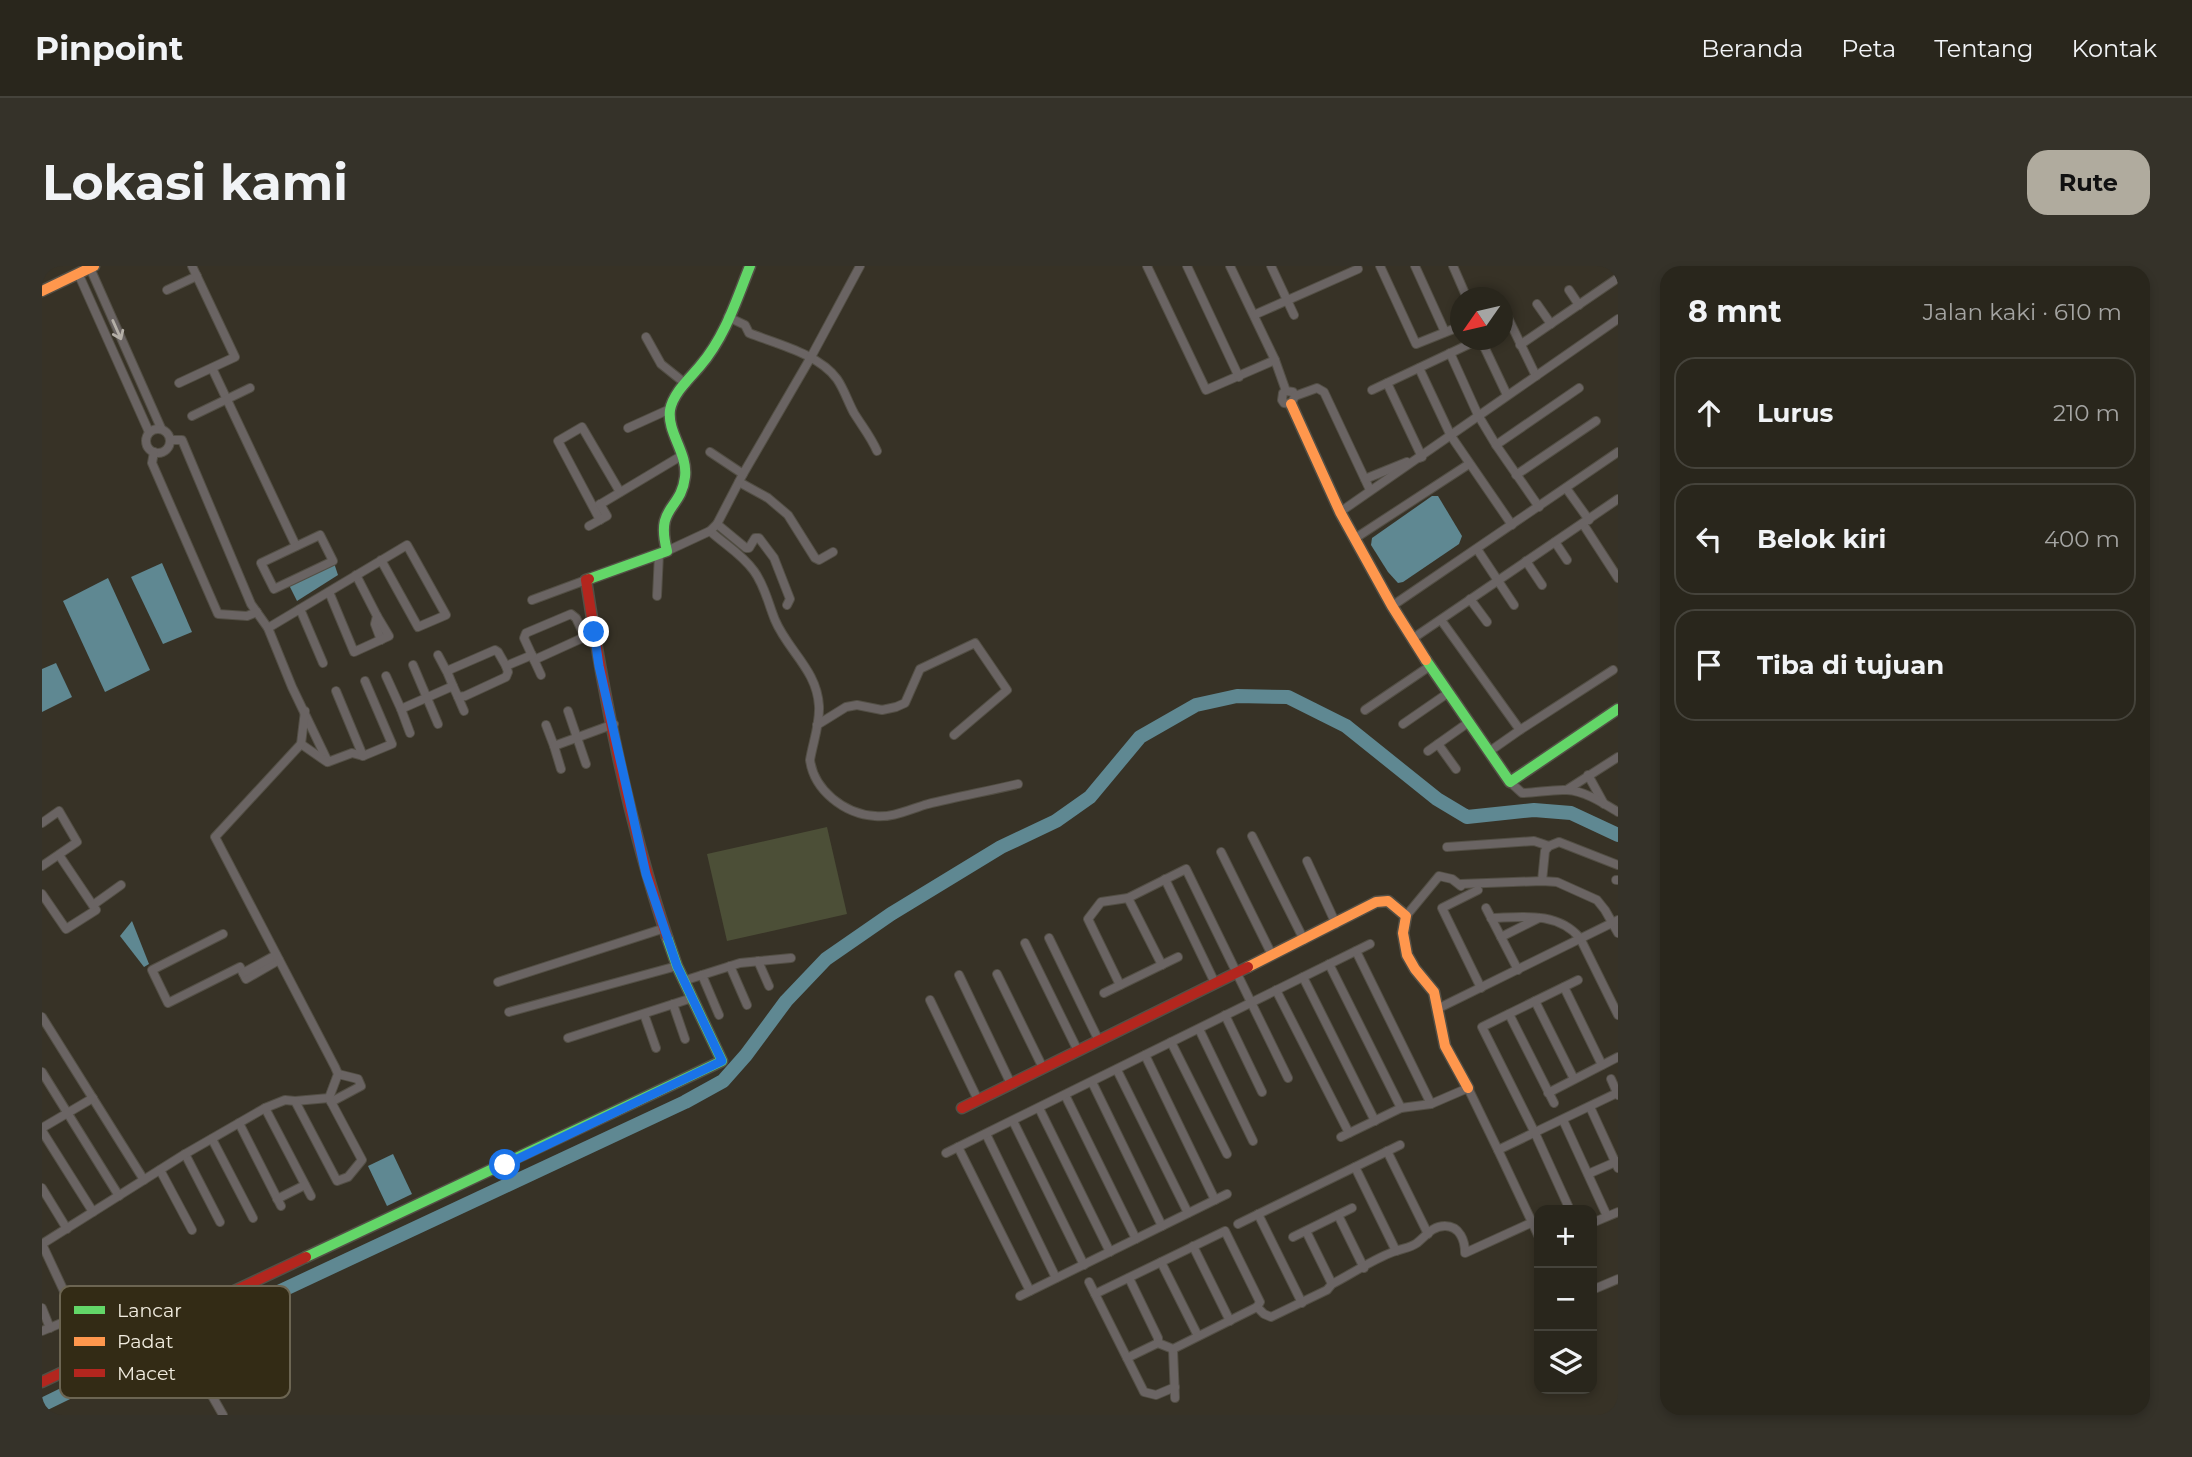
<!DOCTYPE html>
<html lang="id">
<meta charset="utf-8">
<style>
body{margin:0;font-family:Montserrat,sans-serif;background:#353229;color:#f1f3f6}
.controls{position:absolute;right:21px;bottom:21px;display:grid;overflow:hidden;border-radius:14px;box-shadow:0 4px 10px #0003}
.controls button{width:63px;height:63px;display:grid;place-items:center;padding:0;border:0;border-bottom:2px solid #45433b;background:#29261c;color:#f1f3f6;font:35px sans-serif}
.compass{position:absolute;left:1408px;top:21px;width:63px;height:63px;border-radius:50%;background:#29261c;box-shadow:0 4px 10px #0003;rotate:236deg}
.stop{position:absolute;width:21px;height:21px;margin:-16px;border:5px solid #1a73e8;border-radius:50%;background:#fff}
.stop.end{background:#1a73e8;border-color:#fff;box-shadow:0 2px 7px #0008}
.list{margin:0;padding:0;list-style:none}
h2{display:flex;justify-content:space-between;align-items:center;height:91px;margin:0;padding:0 28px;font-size:30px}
h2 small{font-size:23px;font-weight:400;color:#a5a5a3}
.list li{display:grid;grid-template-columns:46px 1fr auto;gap:21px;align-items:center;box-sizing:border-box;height:112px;margin:0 14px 14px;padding:0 14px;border:2px solid #45433b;border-radius:21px}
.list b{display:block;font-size:26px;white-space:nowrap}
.list em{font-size:23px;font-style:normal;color:#a5a5a3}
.icon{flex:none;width:38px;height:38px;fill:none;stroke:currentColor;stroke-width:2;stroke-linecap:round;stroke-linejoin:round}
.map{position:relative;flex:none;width:1576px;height:1149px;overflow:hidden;border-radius:21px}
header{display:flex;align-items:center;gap:42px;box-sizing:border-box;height:98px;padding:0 35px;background:#29261c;border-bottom:2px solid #45433b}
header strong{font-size:33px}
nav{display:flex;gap:38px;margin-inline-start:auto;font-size:24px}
.intro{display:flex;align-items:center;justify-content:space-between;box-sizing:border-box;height:168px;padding:0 42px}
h1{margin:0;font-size:49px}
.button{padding:18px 32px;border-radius:21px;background:#b0ab9e;color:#111;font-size:24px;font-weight:700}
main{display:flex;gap:42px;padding:0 42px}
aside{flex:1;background:#29261c;border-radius:21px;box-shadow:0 4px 10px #0003}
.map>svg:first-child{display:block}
</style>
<header>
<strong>Pinpoint</strong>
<nav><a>Beranda</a><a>Peta</a><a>Tentang</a><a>Kontak</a></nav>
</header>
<div class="intro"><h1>Lokasi kami</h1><a class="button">Rute</a></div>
<main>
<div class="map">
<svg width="1576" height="1149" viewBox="0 0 1576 1149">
<rect width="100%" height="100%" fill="#373226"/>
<!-- green -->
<path fill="#4c4f37" d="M785,561L805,648L685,675L665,588Z"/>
<!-- water -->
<g fill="#5f8892">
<path d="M1390,230H1396L1420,270L1417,278L1361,316L1356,317L1346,306L1329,279L1330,272Z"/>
<path d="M120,297L150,366L121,378L89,311Z"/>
<path d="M292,297L296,309L255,335L247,319Z"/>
<path d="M66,312L108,404L63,426L21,335Z"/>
<path d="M14,397L30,431L0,446V403Z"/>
<path d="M90,655L107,698L102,701L78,670Z"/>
<path d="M351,888L370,928L345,940L326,900Z"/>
</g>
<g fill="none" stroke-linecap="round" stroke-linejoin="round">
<!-- river -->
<path stroke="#5f8892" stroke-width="14" d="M0,1139L123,1079L643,836L681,815L704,789L744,735L784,693L849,648L959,581L1014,555L1048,531L1098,471L1154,439L1195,430L1246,431L1304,460L1395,533L1425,551L1492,544L1529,547L1576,569"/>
<!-- street casing -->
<g stroke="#534f45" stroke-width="10">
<g id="street">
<path d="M1105,0L1164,124L1233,94"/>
<path d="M1145,0L1197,111"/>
<path d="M1188,0L1233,94L1244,125L1251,126L1253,130L1249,138L1242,137L1240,134L1241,127L1244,125"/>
<path d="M1229,0L1252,49"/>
<path d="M1338,0L1374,78L1419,60"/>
<path d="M1373,0L1403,66"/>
<path d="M1411,0L1425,32"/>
<path d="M48,2L119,162"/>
<path d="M36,7L107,166"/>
<path d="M125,24L155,10"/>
<path d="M1527,24L1537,39"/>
<path d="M1495,38L1509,58"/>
<path d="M1212,49L1316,3"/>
<path d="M1465,50L1494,110"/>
<path d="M686,51L703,59L707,67C735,78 777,88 795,113C802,123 806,136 812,147C820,160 829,171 835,185"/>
<path d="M604,71L619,98L644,118"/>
<path d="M1439,74L1465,129"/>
<path d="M1478,79L1576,12"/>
<path d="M1408,87L1436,149L1454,179L1497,241"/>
<path d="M170,102L254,280"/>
<path d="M1377,102L1409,170L1470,259"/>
<path d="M137,117L193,91L150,0"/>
<path d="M1345,117L1380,191L1377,192"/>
<path d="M1330,124L1436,74"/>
<path d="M1253,130L1275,122L1282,126L1328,224"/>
<path d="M150,150L208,122"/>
<path d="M586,162L628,143"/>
<circle cx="116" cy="175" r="12"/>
<path d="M128,174H140L209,338L226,362L250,421L286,496L310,487L321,490L350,478L323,415"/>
<path d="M1454,179L1537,122"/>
<path d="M112,186L110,197L176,348L205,350L215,346"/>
<path d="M668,186L701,208"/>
<path d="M1474,209L1554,155"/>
<path d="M1323,213L1365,196"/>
<path d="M697,216L726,232L746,249L773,292L777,294L791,286"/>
<path d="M1524,222L1547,254"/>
<path d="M552,242L639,190"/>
<path d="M1298,246L1576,53"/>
<path d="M558,254L516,175L540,161L578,226"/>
<path d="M675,258L704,282H707L713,272H717L732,292L748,333L745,339"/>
<path d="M1541,258L1576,312"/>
<path d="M547,260L565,250L558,238"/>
<path d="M668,265C682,278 700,288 712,305C723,320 726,337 733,354C746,385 775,404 777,440C778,458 771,476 768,494C772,524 802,548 833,550C851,552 868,543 886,538C915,531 946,525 976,518"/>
<path d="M278,269L291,295L232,323L219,297Z"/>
<path d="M1312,273L1427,198"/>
<path d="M1513,276L1525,294"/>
<path d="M1435,283L1472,339"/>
<path d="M625,285L668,265L675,258L701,208L769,91L818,0"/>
<path d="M1484,295L1500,319"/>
<path d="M314,309L335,350L333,358L339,374"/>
<path d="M287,326L312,386L347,370L335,350"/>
<path d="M615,330L617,288"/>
<path d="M1428,333L1445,356"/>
<path d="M490,334L544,314"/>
<path d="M1350,340L1576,186"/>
<path d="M258,343L281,397"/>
<path d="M1399,354L1478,464L1571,404"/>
<path d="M226,362L365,279L404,349L376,361L339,294"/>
<path d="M1370,373L1576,233"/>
<path d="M396,389L405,406"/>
<path d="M492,394L547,369"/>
<path d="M371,399L396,458"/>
<path d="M499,409L482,372L484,367L529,348L534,352L543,371"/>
<path d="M344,410L359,443"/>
<path d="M411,420L406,408L407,404L453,384L456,386L464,400"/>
<path d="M294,425L321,490"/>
<path d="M416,431L422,445"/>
<path d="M1323,444L1388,400"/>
<path d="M526,445L544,498"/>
<path d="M1361,458L1406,427"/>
<path d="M504,459L512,480"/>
<path d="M775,459L804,441L815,439L840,444L854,441L863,437L878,403L933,377L965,424L912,469"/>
<path d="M368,467L359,443L411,420L416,431L423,430L464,411L466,406L464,400L490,389"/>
<path d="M259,478L285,496"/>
<path d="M1396,478L1414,503"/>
<path d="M1386,485L1427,456"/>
<path d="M1448,485L1478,464"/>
<path d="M519,503L512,480L572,458"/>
<path d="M1546,509L1562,538"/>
<path d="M1468,516L1480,527C1494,527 1510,523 1525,524C1543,525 1561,537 1576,546"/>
<path d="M1526,523L1576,491"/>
<path d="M0,557L17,545L35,576L0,600"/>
<path d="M1210,570L1262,674"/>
<path d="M1405,581L1492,575L1507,580"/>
<path d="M1179,586L1230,689"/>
<path d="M1265,595L1294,658"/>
<path d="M1123,613L1173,717"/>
<path d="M1574,614H1576"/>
<path d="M1500,615L1503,585L1507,580L1517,576L1576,599"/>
<path d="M1418,618L1500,615L1515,616L1555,634L1563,644L1576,667"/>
<path d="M1436,624L1400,642L1439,722"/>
<path d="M0,628L24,663L54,644L17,589"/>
<path d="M1086,632L1120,699"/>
<path d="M51,639L79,619"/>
<path d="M1444,642L1476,704"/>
<path d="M1364,650L1397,610L1410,613L1419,620"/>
<path d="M1449,652C1480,651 1515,645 1538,672L1576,749"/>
<path d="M181,668L110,704L126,737L198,701L204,713L237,694"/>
<path d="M1459,671L1497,652"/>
<path d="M1007,672L1057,775"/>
<path d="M983,677L1036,785"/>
<path d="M1314,685L1389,838"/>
<path d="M716,695L727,720"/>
<path d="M1287,698L1359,842"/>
<path d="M688,700L705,739"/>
<path d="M201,707L234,689"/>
<path d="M955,708L1001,802"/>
<path d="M660,709L677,749"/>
<path d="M917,709L969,818"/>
<path d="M1261,711L1333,855"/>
<path d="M641,715L698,697L749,692"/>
<path d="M456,716L623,662"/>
<path d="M1078,719L1046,653L1059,636L1086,632L1144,603L1246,812"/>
<path d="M1522,721L1560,799"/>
<path d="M1234,724L1307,867"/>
<path d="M1062,727L1136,691"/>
<path d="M888,734L936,834"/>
<path d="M1493,735L1532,813"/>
<path d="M631,738L643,773"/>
<path d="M1397,742L1576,654"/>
<path d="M467,746L635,700"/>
<path d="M602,748L614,782"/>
<path d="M1467,748L1512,837"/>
<path d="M1183,749L1220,826"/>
<path d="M0,751L102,914"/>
<path d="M1157,763L1211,875"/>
<path d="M526,772L650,732"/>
<path d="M1129,776L1185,888"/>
<path d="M1103,789L1173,934"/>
<path d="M1075,804L1146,947"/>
<path d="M0,806L77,930"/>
<path d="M1569,813L1576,829"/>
<path d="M1050,816L1120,960"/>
<path d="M1506,827L1576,791"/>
<path d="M1023,829L1094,973"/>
<path d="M253,835L287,832"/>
<path d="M289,836L319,820L316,813L296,808"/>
<path d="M1548,841L1576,902"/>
<path d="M223,842L269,930"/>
<path d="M997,842L1068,986"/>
<path d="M1521,854L1565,950"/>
<path d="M971,855L1042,999"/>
<path d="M197,857L239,940"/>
<path d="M0,862L51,832"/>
<path d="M0,865L51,946"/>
<path d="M944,868L1014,1012"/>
<path d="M1299,871L1359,842L1389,838L1426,822L1456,884L1575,827"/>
<path d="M170,873L211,952"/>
<path d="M916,881L988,1025"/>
<path d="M1456,884L1497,971"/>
<path d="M1345,885L1386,968"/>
<path d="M904,887L1328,678"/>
<path d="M143,888L178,956"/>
<path d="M1313,901L1354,985"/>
<path d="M118,904L150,964"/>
<path d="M1546,908L1576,895"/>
<path d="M0,922L25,963"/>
<path d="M235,933L263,919"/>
<path d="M1528,944L1493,867L1440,761L1536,714"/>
<path d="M1216,948L1260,1037"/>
<path d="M1296,949L1322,1002"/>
<path d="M1550,957L1576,946"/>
<path d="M1196,958L1358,879"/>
<path d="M1264,965L1290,1018"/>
<path d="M1251,971L1310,942"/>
<path d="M0,978L143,888L223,842L243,834L253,835L295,915L306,911L320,894L287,832L296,808L293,801L173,571L259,478L263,445"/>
<path d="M0,978L48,1081"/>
<path d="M1151,980L1188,1055"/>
<path d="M1119,996L1156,1070"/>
<path d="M1087,1012L1116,1072V1077"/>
<path d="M1047,1016L1102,1126L1114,1129L1133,1121"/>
<path d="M1550,1024L1576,1013"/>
<path d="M1053,1028L1183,965L1218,1036L1215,1041L1222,1048L1229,1051L1285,1024L1290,1018C1308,1009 1336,990 1354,985C1362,982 1368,982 1375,977C1384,970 1390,960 1403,960C1418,960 1423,975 1423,987L1491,956"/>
<path d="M978,1030L1185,928"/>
<path d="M0,1042L8,1062"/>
<path d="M154,1043L168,1074L188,1102L185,1111L169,1123V1128L181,1149"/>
<path d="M0,1065L34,1051"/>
<path d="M1131,1083L1133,1132"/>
<path d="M1085,1092L1116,1077L1131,1083L1215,1041"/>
</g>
</g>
<!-- fast casing -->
<g stroke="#534f45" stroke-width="13">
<g id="fast">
<path d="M547,313L625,285C613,239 639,245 643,211C646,187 625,167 628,144C631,127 648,112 658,100C683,71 694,35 708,0"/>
<path d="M1384,394L1468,516L1576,443"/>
<path d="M264,991L680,795L635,700L625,671"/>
</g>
</g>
<!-- slow casing -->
<g stroke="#534f45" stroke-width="13">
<g id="slow">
<path d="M0,25L52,0"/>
<path d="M1249,138L1298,246L1350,340L1384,394"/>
<path d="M1206,701L1334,636L1346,635L1364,650L1361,667L1365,689L1373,703L1392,726L1403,780L1426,822"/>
</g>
</g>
<!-- jam casing -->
<g stroke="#534f45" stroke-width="13">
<g id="jam">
<path d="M547,313L544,314C562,434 586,555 625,671"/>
<path d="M920,842L1206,701"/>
<path d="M0,1116L264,991"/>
</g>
</g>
<!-- street -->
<use href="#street" stroke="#6a6463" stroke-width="8"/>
<!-- fast -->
<use href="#fast" stroke="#63d668" stroke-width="10"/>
<!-- slow -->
<use href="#slow" stroke="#ff974d" stroke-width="10"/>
<!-- jam -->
<use href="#jam" stroke="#b3261e" stroke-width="10"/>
</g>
<!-- one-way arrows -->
<defs><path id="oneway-shaft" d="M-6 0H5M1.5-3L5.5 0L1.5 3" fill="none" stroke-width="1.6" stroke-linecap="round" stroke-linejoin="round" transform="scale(1.75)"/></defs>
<use stroke="#b4afa7" href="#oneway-shaft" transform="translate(75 64) rotate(66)"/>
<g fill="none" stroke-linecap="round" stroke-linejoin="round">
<!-- route -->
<path stroke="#1a73e8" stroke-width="9" d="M463,899L680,795L635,700L604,608L557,400L552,366"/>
</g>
<!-- legend -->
<rect x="18" y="1020" width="230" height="112" rx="10" fill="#332b15" stroke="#6c6552" stroke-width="2"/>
<rect x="32" y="1040" width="31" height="8" fill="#63d668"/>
<rect x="32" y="1071" width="31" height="9" fill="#ff974d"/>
<rect x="32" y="1103" width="31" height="8" fill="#b3261e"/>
<g font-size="19" fill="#f1ecdf">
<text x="75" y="1051">Lancar</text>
<text x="75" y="1082">Padat</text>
<text x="75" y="1114">Macet</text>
</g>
</svg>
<div class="controls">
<button>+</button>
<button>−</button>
<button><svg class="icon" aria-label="layers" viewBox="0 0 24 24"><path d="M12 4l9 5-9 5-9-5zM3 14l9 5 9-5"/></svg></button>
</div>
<svg class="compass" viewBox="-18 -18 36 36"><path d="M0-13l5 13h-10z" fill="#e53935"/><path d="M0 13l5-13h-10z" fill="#a5a5a3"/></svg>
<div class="stop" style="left:463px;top:899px"></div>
<div class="stop end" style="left:552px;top:366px"></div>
</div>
<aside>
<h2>8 mnt<small>Jalan kaki · 610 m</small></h2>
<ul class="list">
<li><svg class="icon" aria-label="ahead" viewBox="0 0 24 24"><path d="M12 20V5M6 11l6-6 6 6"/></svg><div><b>Lurus</b></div><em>210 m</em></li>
<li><svg class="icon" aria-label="left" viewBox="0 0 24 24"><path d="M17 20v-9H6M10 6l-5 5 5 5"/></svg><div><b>Belok kiri</b></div><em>400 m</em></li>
<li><svg class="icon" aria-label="arrive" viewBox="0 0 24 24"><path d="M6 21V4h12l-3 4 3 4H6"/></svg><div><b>Tiba di tujuan</b></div></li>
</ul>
</aside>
</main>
